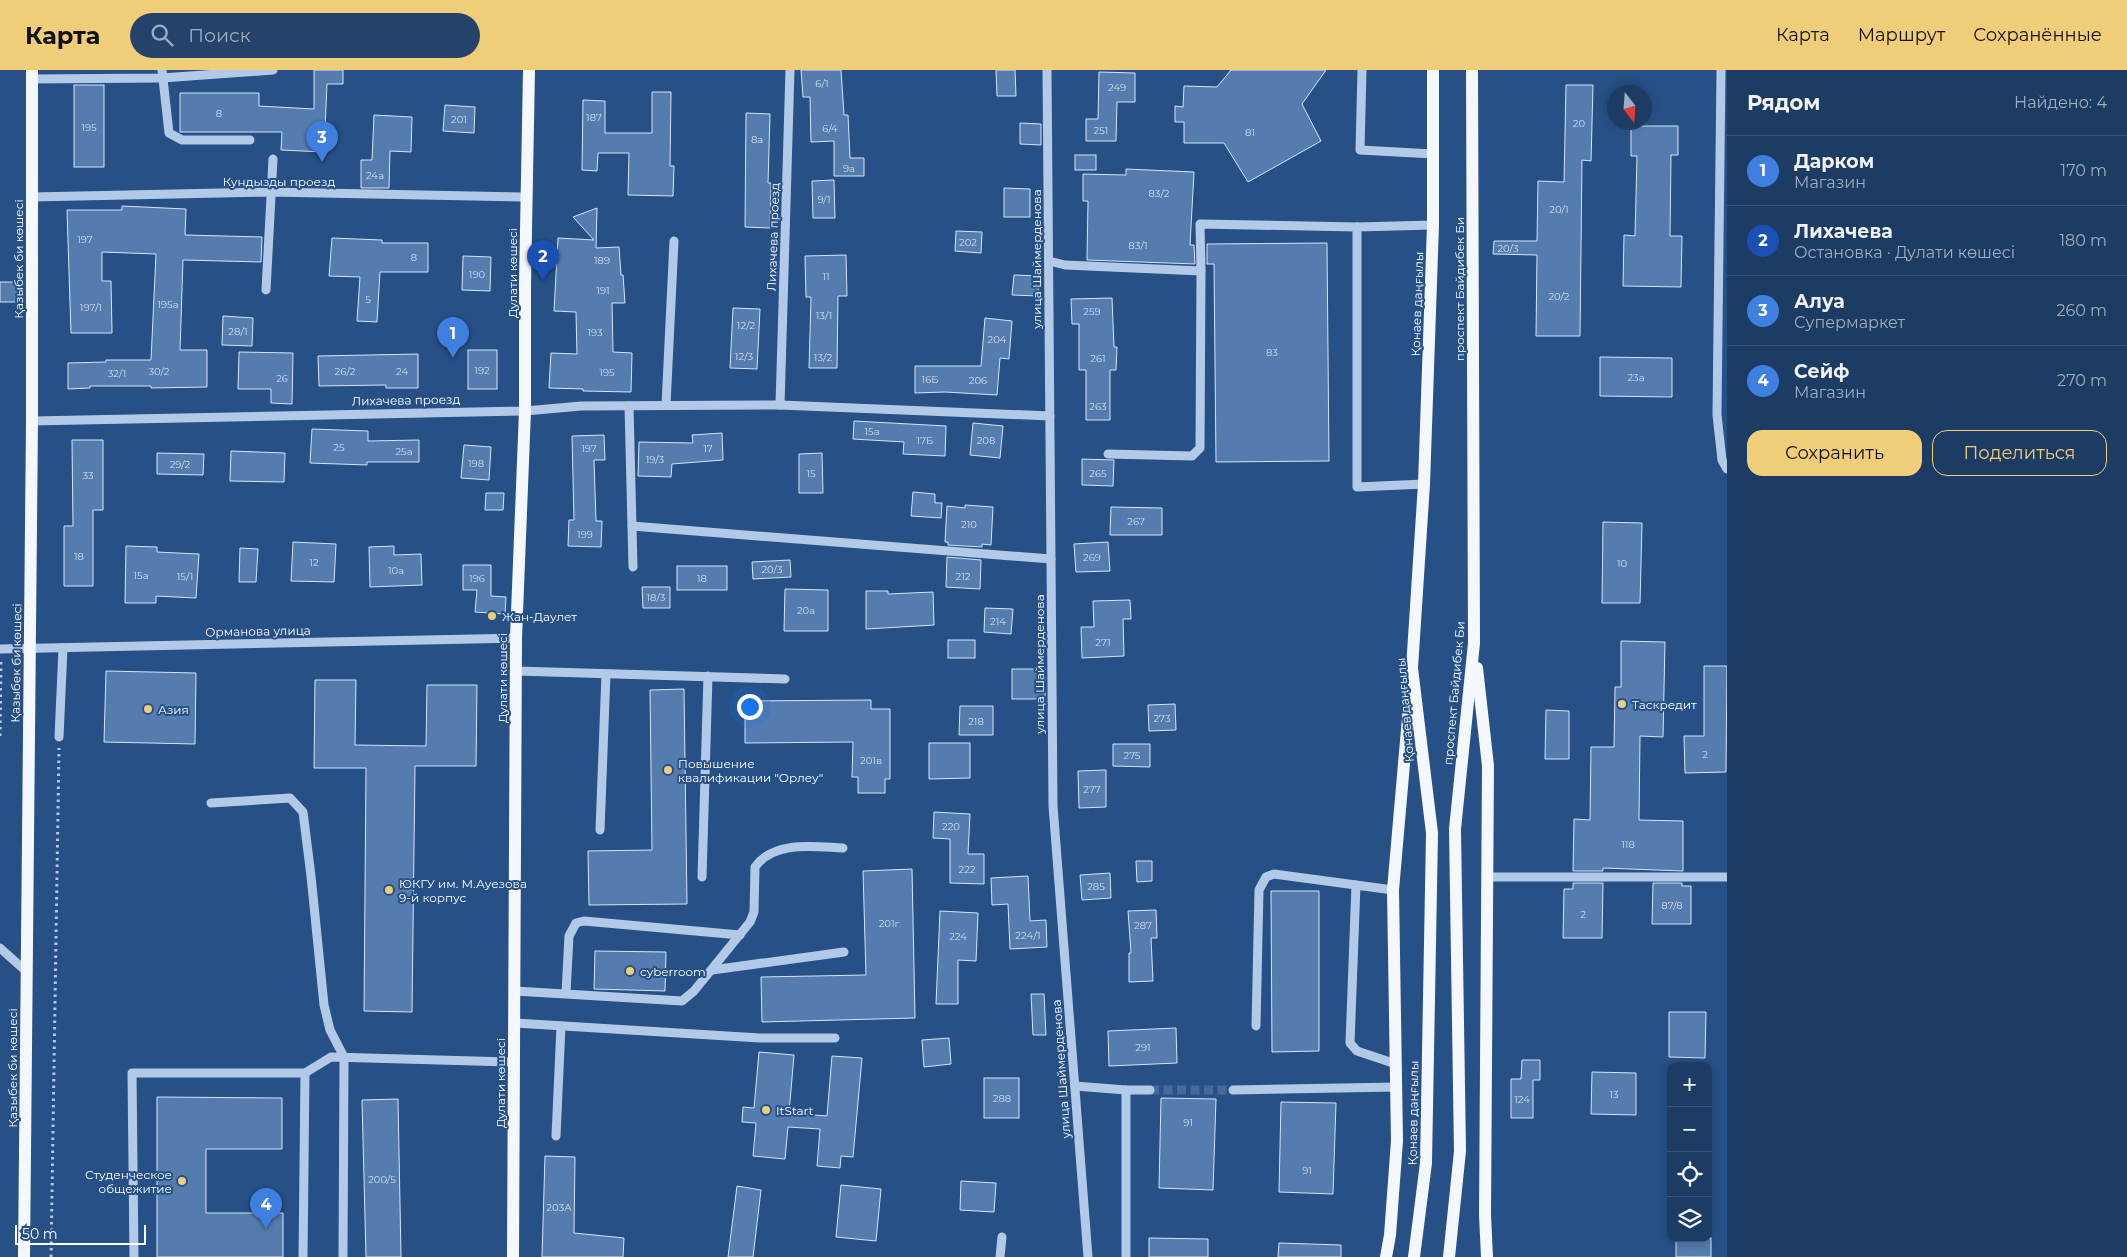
<!DOCTYPE html>
<html lang="ru">
<meta charset="utf-8">
<style>
body{margin:0;font-family:Montserrat,sans-serif;background:#25436a;color:#f1f3f6}
.controls{position:absolute;right:15px;bottom:15px;display:grid;overflow:hidden;border-radius:10px;box-shadow:0 2px 8px #0003}
.controls button{width:45px;height:45px;display:grid;place-items:center;padding:0;border:0;border-bottom:1px solid #3b5678;background:#1d3c64;color:#f1f3f6;font:25px sans-serif}
.compass{position:absolute;left:1607px;top:15px;width:45px;height:45px;border-radius:50%;background:#1d3c64;box-shadow:0 2px 8px #0003;rotate:163deg}
.scale{position:absolute;left:15px;bottom:12px;width:131px;box-sizing:border-box;padding-left:5px;border:2px solid #fff;border-top:0;font-size:14px;line-height:18px;white-space:nowrap;color:#fff;-webkit-text-stroke:4px #275086;paint-order:stroke}
.you{position:absolute;left:749px;top:636px;width:18px;height:18px;margin:-12px;border:4px solid #fff;border-radius:50%;background:#1a73e8;box-shadow:0 0 0 8px #1a73e833}
.badge{display:grid;place-items:center;width:32px;height:32px;border-radius:50%;background:#f0cd78;color:#fff;font-size:16px;font-weight:700}
.pin{position:absolute;translate:-50% -41px;filter:drop-shadow(0 1px 2px #0008)}
.pin::after{content:'';position:absolute;top:26px;width:18px;height:15px;background:inherit;clip-path:polygon(0 0,100% 0,50% 100%)}
.list{margin:0;padding:0;list-style:none}
h2{display:flex;justify-content:space-between;align-items:center;height:65px;margin:0;padding:0 20px;font-size:21px}
h2 small{font-size:16px;font-weight:400;color:#a0adbf}
.list li{display:grid;grid-template-columns:32px 1fr auto;gap:15px;align-items:center;box-sizing:border-box;height:70px;padding:0 20px;border-top:1px solid #3b5678}
.list b{display:block;font-size:19px;white-space:nowrap}
.list p{margin:0;font-size:16px;white-space:nowrap;color:#a0adbf}
.list em{font-size:16px;font-style:normal;color:#a0adbf}
.actions{display:flex;gap:10px;padding:15px 20px}
.actions a{flex:1;padding:11px 0;border:1px solid #f0cd78;border-radius:15px;text-align:center;font-size:18px;color:#f0cd78}
.actions .main{background:#f0cd78;color:#111}
.icon{flex:none;width:28px;height:28px;fill:none;stroke:currentColor;stroke-width:2;stroke-linecap:round;stroke-linejoin:round}
.map{position:relative;flex:none;width:1727px;height:1187px;overflow:hidden}
header{display:flex;align-items:center;gap:30px;box-sizing:border-box;height:70px;padding:0 25px;background:#f0cd78;color:#111}
header strong{font-size:24px}
nav{display:flex;gap:28px;margin-inline-start:auto;font-size:18px}
.search{width:350px;height:45px;background:#25436a;display:flex;align-items:center;gap:12px;box-sizing:border-box;padding:0 18px;border-radius:28px;color:#a0adbf;font-size:19px}
main{display:flex}
aside{flex:1;background:#1d3c64}
.map>svg:first-child{display:block}
</style>
<header>
<strong>Карта</strong>
<div class="search"><svg class="icon" aria-label="search" viewBox="0 0 24 24"><circle cx="10" cy="10" r="6"/><path d="M15 15l6 6"/></svg>Поиск</div>
<nav><a>Карта</a><a>Маршрут</a><a>Сохранённые</a></nav>
</header>
<main>
<div class="map">
<svg width="1727" height="1187" viewBox="0 0 1727 1187">
<rect width="100%" height="100%" fill="#275086"/>
<!-- building -->
<g fill="#547caf" stroke="#d6e5f6">
<path d="M314,0H343V14H327L324,82L281,80L282,62H180V23H259V36L314,39Z"/>
<path d="M801,0H841L844,45H848L850,88H864V106H834V71L811,72L810,27H803Z"/>
<path d="M996,0H1015L1016,26H997Z"/>
<path d="M1231,0H1326L1302,34L1321,71L1248,112L1224,73H1184V52H1175V36L1183,37L1184,16L1217,17Z"/>
<path d="M1099,2L1135,3V32H1117L1116,71H1086V49H1098Z"/>
<rect x="74" y="15" width="30" height="82"/>
<path d="M1566,15H1593L1591,91L1582,90L1580,266H1536L1537,185L1493,184L1494,171H1537L1538,111L1564,112Z"/>
<path d="M652,22H671L670,96H674L673,126L628,125L629,83H598L597,101L582,100L583,30L605,31V63H652Z"/>
<path d="M445,35L475,37L474,63L443,61Z"/>
<path d="M746,43L770,44L768,113H771L770,158L745,157Z"/>
<path d="M374,45L412,47L411,82L390,81L389,118H361V90H372Z"/>
<path d="M1020,53L1041,54V75L1020,74Z"/>
<path d="M1631,56H1678V85H1671L1670,166H1682L1681,217L1623,216L1624,165L1635,166L1637,86H1631Z"/>
<rect x="1075" y="85" width="21" height="15"/>
<path d="M1126,99L1194,102L1190,175H1194L1195,194L1087,190L1088,131H1083V104L1126,105Z"/>
<path d="M834,110L835,148H813L812,111Z"/>
<path d="M1004,118L1030,119V147H1004Z"/>
<path d="M122,136L186,139L185,165L262,167L261,192L183,190L180,280H207V317L151,318V316H90V318L68,319V293L106,292V290H151L156,184L102,182V211H111L112,263H71L67,140H122Z"/>
<path d="M597,138L596,178L619,177L621,205H623L625,233H612L613,282L632,283L631,322L583,321V319L549,318L551,283L577,284L576,242L554,241L558,168L594,170L573,147Z"/>
<path d="M956,161L982,162L981,183L955,181Z"/>
<path d="M332,168L382,170V173H428V202H380L377,252L357,251L360,207L329,206Z"/>
<path d="M1327,173L1329,391L1216,392L1214,194H1207V174Z"/>
<path d="M846,185L847,226H838L837,298H809L811,227H806L805,186Z"/>
<path d="M463,186L491,187L490,221L462,220Z"/>
<path d="M1014,205L1039,206L1038,226L1012,225Z"/>
<rect x="0" y="212" width="18" height="20"/>
<path d="M1112,228L1114,277H1117L1116,300H1110V350H1086V300H1079V254H1072L1071,229Z"/>
<path d="M733,238L760,239L757,299L730,298Z"/>
<path d="M223,246L253,248L252,276L222,275Z"/>
<path d="M985,248L1012,251L1009,289L1000,288L997,325L945,322L915,323V296H981Z"/>
<rect x="468" y="280" width="29" height="39"/>
<path d="M239,282L293,283L292,334L271,333V319H238Z"/>
<path d="M418,284V318H386V315L319,316L318,286Z"/>
<path d="M1600,287L1672,288V327L1600,326Z"/>
<path d="M854,351L946,356L945,386L903,384L904,372L853,369Z"/>
<path d="M973,353L1003,356L1000,388L970,385Z"/>
<path d="M312,359L368,361V371L419,370V392H367V395L310,393Z"/>
<path d="M722,363L723,390L672,394L671,407L638,406L639,372L693,373L692,365Z"/>
<path d="M604,365L605,390H594L596,451H602L601,477L568,476L569,450H574L572,366Z"/>
<path d="M72,370H103V440H93V516H64V456H73Z"/>
<path d="M464,375L491,377L489,410L461,408Z"/>
<path d="M231,381L285,383L284,412L230,411Z"/>
<path d="M157,383L204,384L203,405L157,404Z"/>
<path d="M822,383L823,423H799V384Z"/>
<path d="M1082,389L1114,390L1113,416L1082,415Z"/>
<path d="M913,422L935,424V433H942L941,448L911,446Z"/>
<path d="M486,423H504L503,440H485Z"/>
<path d="M965,435L993,437L991,475L982,474V477L948,475V472H945L947,436L965,438Z"/>
<path d="M1111,437L1162,438V465H1110Z"/>
<path d="M1603,452L1642,453L1640,533H1602Z"/>
<path d="M293,472L336,474L334,512L291,511Z"/>
<path d="M1108,472L1110,501L1076,502L1074,474Z"/>
<path d="M126,476L157,477V482L199,484L196,528L156,526V533H125Z"/>
<path d="M394,476V485L421,484L422,515L370,517L369,477Z"/>
<path d="M240,478L258,479L256,512H239Z"/>
<path d="M947,487L981,490L980,519L946,517Z"/>
<path d="M790,490L791,507L753,509L752,492Z"/>
<path d="M463,495H491V526L506,527L505,544L475,542L477,520H463Z"/>
<rect x="677" y="496" width="50" height="24"/>
<path d="M642,517H670V538H643Z"/>
<path d="M785,519L828,520V561H784Z"/>
<path d="M866,521H888V524L933,522L934,555L866,559Z"/>
<path d="M1130,530L1131,549H1123L1124,586L1082,588L1081,557H1094L1093,531Z"/>
<path d="M985,538L1013,539L1011,564L984,562Z"/>
<rect x="948" y="570" width="27" height="18"/>
<path d="M1621,571L1665,572L1663,667L1640,666L1639,750L1683,751V801L1603,798V801H1573L1574,749L1590,750L1591,677H1614L1615,617H1621Z"/>
<path d="M1704,596H1727L1726,702L1685,703L1684,666H1704Z"/>
<rect x="1012" y="599" width="33" height="30"/>
<path d="M106,601L196,603L195,674L104,672Z"/>
<path d="M315,610H356L355,675L426,676L427,615H477L476,696H415L412,942L364,941L366,698H314Z"/>
<path d="M684,619L687,834L589,835L588,781L652,780L650,620Z"/>
<path d="M871,630V639H890V709H885V723H858V707H852L853,672L745,673V631Z"/>
<path d="M1175,634L1176,660L1149,661L1148,635Z"/>
<path d="M960,636H993V665H959Z"/>
<path d="M1546,640L1569,641V689H1545Z"/>
<path d="M929,673H970V708L929,709Z"/>
<path d="M1113,674H1150V697L1113,696Z"/>
<path d="M1106,700V737L1079,738L1078,701Z"/>
<path d="M934,742L970,744L968,784H984V814L950,813V769L933,768Z"/>
<path d="M1136,791H1152V811L1137,812Z"/>
<path d="M912,799L915,948L762,952L761,907L866,905L863,801Z"/>
<path d="M1110,803L1111,828L1082,830L1080,805Z"/>
<path d="M1028,806L1030,851L1046,850L1047,877L1010,879L1008,834L992,835L991,808Z"/>
<path d="M1573,813H1603L1602,868H1563L1564,819H1573Z"/>
<path d="M1653,813H1682V816H1691V854H1652Z"/>
<path d="M1271,821H1319V981L1272,982Z"/>
<path d="M1156,840L1157,868H1151L1153,911L1129,912V883H1131L1128,841Z"/>
<path d="M940,841L978,843L976,891L958,890V934H936Z"/>
<path d="M595,881L666,882L665,921L594,919Z"/>
<path d="M1031,924H1044L1046,965H1033Z"/>
<path d="M1669,942H1706L1705,988L1669,987Z"/>
<path d="M1176,958L1177,993L1109,996L1108,961Z"/>
<path d="M949,968L951,994L924,997L922,970Z"/>
<path d="M759,982L794,985L789,1043L827,1046L832,986L862,988L853,1087L841,1086L840,1098L817,1096L820,1059L788,1057L785,1089L753,1086L756,1053L742,1052L743,1037L754,1038Z"/>
<path d="M1522,990H1540V1010H1533V1048H1511V1009H1521Z"/>
<path d="M1592,1002L1636,1003V1045L1591,1044Z"/>
<rect x="984" y="1008" width="35" height="40"/>
<path d="M157,1027L282,1028V1079H206V1143H283V1187H157Z"/>
<path d="M1161,1028L1216,1029L1213,1120L1159,1118Z"/>
<path d="M398,1029L401,1187H366L362,1030Z"/>
<path d="M1281,1032L1336,1033L1333,1124L1279,1122Z"/>
<path d="M545,1086L575,1087L574,1163L624,1168L623,1187H542Z"/>
<path d="M961,1111L996,1113L994,1142L960,1140Z"/>
<path d="M841,1115L881,1119L876,1171L836,1167Z"/>
<path d="M737,1116L761,1120L753,1187H728Z"/>
<path d="M1149,1168L1208,1169V1187H1149Z"/>
<rect x="1676" y="1168" width="35" height="19"/>
<path d="M1279,1173L1341,1175V1187H1278Z"/>
</g>
<g fill="none" stroke-linecap="round" stroke-linejoin="round">
<!-- minor-tunnel -->
<path stroke="#476a98" stroke-width="9" stroke-dasharray="9 4.5" stroke-linecap="butt" d="M1150,1020H1233"/>
<!-- path -->
<g stroke="#b2cae8" stroke-width="3" stroke-dasharray="2.5 4" stroke-linecap="butt">
<path d="M0,666L1,590"/>
<path d="M51,1187L59,678"/>
</g>
<!-- minor -->
<g stroke="#b2cae8" stroke-width="9">
<path d="M162,0L169,63L182,70H250"/>
<path d="M1047,0L1053,736L1088,1187"/>
<path d="M1362,0L1360,80L1433,84"/>
<path d="M1721,0L1717,345L1722,390L1727,399"/>
<path d="M31,9L162,8L273,0"/>
<path d="M32,127L271,122L526,127"/>
<path d="M1049,191L1065,195L1201,201L1200,154L1357,157"/>
<path d="M266,220L273,89"/>
<path d="M666,335L674,171"/>
<path d="M780,335L790,0"/>
<path d="M629,336L633,497"/>
<path d="M32,351L525,341L581,336L780,335L1050,346"/>
<path d="M1108,384L1192,386L1200,378L1201,201"/>
<path d="M1424,414L1357,417V157L1433,155"/>
<path d="M632,456L1051,489"/>
<path d="M0,579L516,568"/>
<path d="M516,601L785,609"/>
<path d="M59,667L63,578"/>
<path d="M211,733L290,728L303,742L311,806L324,935L330,960L344,987L343,1187"/>
<path d="M600,760L606,604"/>
<path d="M702,807L708,606"/>
<path d="M1489,807H1727"/>
<path d="M1356,815L1350,973L1357,981L1396,994"/>
<path d="M0,878L27,902"/>
<path d="M712,900L844,882"/>
<path d="M515,921L682,931L694,921L750,852L754,842L755,797C774,770 815,777 843,778"/>
<path d="M566,923L569,866L576,853L584,851L740,865"/>
<path d="M515,953L760,968H835"/>
<path d="M1256,956L1259,820L1266,807L1274,804L1393,820"/>
<path d="M1075,1016L1126,1020V1187"/>
<path d="M1126,1020H1150"/>
<path d="M1233,1020L1397,1017"/>
<path d="M556,1066L561,956"/>
<path d="M134,1187L132,1003H305L331,987L514,992"/>
<path d="M303,1187L305,1003"/>
<path d="M1000,1187L1002,1167"/>
</g>
<!-- major -->
<g stroke="#f4f8fe" stroke-width="12">
<path d="M1477,598L1488,696L1485,1145L1487,1187"/>
<path d="M24,1187L32,351V0"/>
<path d="M513,1187L516,568L525,341V214L529,0"/>
<path d="M1386,1187L1390,1165L1397,1071L1393,820L1410,625"/>
<path d="M1414,1187L1426,1093L1432,763L1412,598L1424,414L1433,155V0"/>
<path d="M1449,1187L1460,1081L1455,759L1474,573L1472,0"/>
</g>
</g>
<!-- markers -->
<g fill="#f0cd78" stroke="#275086" stroke-width="2">
<circle cx="492" cy="546" r="5"/>
<circle cx="1622" cy="634" r="5"/>
<circle cx="148" cy="639" r="5"/>
<circle cx="668" cy="700" r="5"/>
<circle cx="389" cy="820" r="5"/>
<circle cx="630" cy="901" r="5"/>
<circle cx="766" cy="1040" r="5"/>
<circle cx="182" cy="1111" r="5"/>
</g>
<g text-anchor="middle" dominant-baseline="central" stroke-width="4" stroke-linejoin="round" paint-order="stroke">
<!-- number labels -->
<g font-size="10" fill="#d4deeb">
<text x="822" y="13">6/1</text>
<text x="1117" y="17">249</text>
<text x="219" y="43">8</text>
<text x="594" y="47">187</text>
<text x="459" y="49">201</text>
<text x="1579" y="53">20</text>
<text x="89" y="57">195</text>
<text x="830" y="58">6/4</text>
<text x="1101" y="60">251</text>
<text x="1250" y="62">81</text>
<text x="757" y="69">8а</text>
<text x="849" y="98">9а</text>
<text x="375" y="105">24а</text>
<text x="1159" y="123">83/2</text>
<text x="824" y="129">9/1</text>
<text x="1559" y="139">20/1</text>
<text x="85" y="169">197</text>
<text x="968" y="172">202</text>
<text x="1138" y="175">83/1</text>
<text x="1508" y="178">20/3</text>
<text x="414" y="187">8</text>
<text x="602" y="190">189</text>
<text x="477" y="204">190</text>
<text x="826" y="206">11</text>
<text x="603" y="220">191</text>
<text x="1559" y="226">20/2</text>
<text x="368" y="229">5</text>
<text x="168" y="234">195а</text>
<text x="91" y="237">197/1</text>
<text x="1092" y="241">259</text>
<text x="824" y="245">13/1</text>
<text x="746" y="255">12/2</text>
<text x="238" y="261">28/1</text>
<text x="595" y="262">193</text>
<text x="997" y="269">204</text>
<text x="1272" y="282">83</text>
<text x="744" y="286">12/3</text>
<text x="823" y="287">13/2</text>
<text x="1098" y="288">261</text>
<text x="482" y="300">192</text>
<text x="159" y="301">30/2</text>
<text x="345" y="301">26/2</text>
<text x="402" y="301">24</text>
<text x="607" y="302">195</text>
<text x="117" y="303">32/1</text>
<text x="1636" y="307">23а</text>
<text x="282" y="308">26</text>
<text x="930" y="309">16Б</text>
<text x="978" y="310">206</text>
<text x="1098" y="336">263</text>
<text x="872" y="361">15а</text>
<text x="925" y="370">17Б</text>
<text x="986" y="370">208</text>
<text x="339" y="377">25</text>
<text x="589" y="378">197</text>
<text x="708" y="378">17</text>
<text x="404" y="381">25а</text>
<text x="655" y="389">19/3</text>
<text x="476" y="393">198</text>
<text x="180" y="394">29/2</text>
<text x="811" y="403">15</text>
<text x="1098" y="403">265</text>
<text x="88" y="405">33</text>
<text x="1136" y="451">267</text>
<text x="969" y="454">210</text>
<text x="585" y="464">199</text>
<text x="79" y="486">18</text>
<text x="1092" y="487">269</text>
<text x="314" y="492">12</text>
<text x="1622" y="493">10</text>
<text x="772" y="499">20/3</text>
<text x="396" y="500">10а</text>
<text x="141" y="505">15а</text>
<text x="185" y="506">15/1</text>
<text x="963" y="506">212</text>
<text x="477" y="508">196</text>
<text x="702" y="508">18</text>
<text x="656" y="527">18/3</text>
<text x="806" y="540">20а</text>
<text x="998" y="551">214</text>
<text x="1103" y="572">271</text>
<text x="1162" y="648">273</text>
<text x="976" y="651">218</text>
<text x="1705" y="684">2</text>
<text x="1132" y="685">275</text>
<text x="871" y="690">201в</text>
<text x="1092" y="719">277</text>
<text x="951" y="756">220</text>
<text x="1628" y="774">118</text>
<text x="967" y="799">222</text>
<text x="1096" y="816">285</text>
<text x="1672" y="835">87/8</text>
<text x="1583" y="844">2</text>
<text x="889" y="853">201г</text>
<text x="1143" y="855">287</text>
<text x="1028" y="865">224/1</text>
<text x="958" y="866">224</text>
<text x="1143" y="977">291</text>
<text x="1614" y="1024">13</text>
<text x="1002" y="1028">288</text>
<text x="1522" y="1029">124</text>
<text x="1188" y="1052">91</text>
<text x="1307" y="1100">91</text>
<text x="382" y="1109">200/5</text>
<text x="559" y="1137">203А</text>
</g>
<!-- street labels -->
<g font-size="12" fill="#fff" stroke="#275086">
<text x="279" y="111">Кундызды проезд</text>
<text transform="translate(773 167) rotate(-88)">Лихачева проезд</text>
<text transform="translate(18 189) rotate(-90)">Қазыбек би көшесі</text>
<text transform="translate(1036 189) rotate(-90)">улица Шаймерденова</text>
<text transform="translate(512 203) rotate(-90)">Дулати көшесі</text>
<text transform="translate(1459 219) rotate(-90)">проспект Байдибек Би</text>
<text transform="translate(1417 234) rotate(-88)">Қонаев даңғылы</text>
<text transform="translate(406 330) rotate(-1)">Лихачева проезд</text>
<text transform="translate(258 561) rotate(-1)">Орманова улица</text>
<text transform="translate(16 593) rotate(-89)">Қазыбек би көшесі</text>
<text transform="translate(1039 594) rotate(-90)">улица Шаймерденова</text>
<text transform="translate(502 608) rotate(-90)">Дулати көшесі</text>
<text transform="translate(1454 623) rotate(-85)">проспект Байдибек Би</text>
<text transform="translate(1405 640) rotate(-95)">Қонаев даңғылы</text>
<text transform="translate(12 998) rotate(-90)">Қазыбек би көшесі</text>
<text transform="translate(1061 999) rotate(-94)">улица Шаймерденова</text>
<text transform="translate(500 1013) rotate(-90)">Дулати көшесі</text>
<text transform="translate(1413 1043) rotate(-89)">Қонаев даңғылы</text>
</g>
<!-- poi labels -->
<g font-size="12" fill="#fff" stroke="#275086" text-anchor="start">
<text x="502" y="546">Жан-Даулет</text>
<text x="1632" y="634">Таскредит</text>
<text x="158" y="639">Азия</text>
<text x="678" y="693">Повышение<tspan x="678" dy="14">квалификации "Орлеу"</tspan></text>
<text x="399" y="813">ЮКГУ им. М.Ауезова<tspan x="399" dy="14">9-й корпус</tspan></text>
<text x="640" y="901">cyberroom</text>
<text x="776" y="1040">ItStart</text>
<text x="172" y="1104" text-anchor="end">Студенческое<tspan x="172" dy="14">общежитие</tspan></text>
</g>
</g>
</svg>
<div class="controls">
<button>+</button>
<button>−</button>
<button><svg class="icon" aria-label="locate" viewBox="0 0 24 24"><circle cx="12" cy="12" r="6"/><path d="M12 2v4M12 18v4M2 12h4M18 12h4"/></svg></button>
<button><svg class="icon" aria-label="layers" viewBox="0 0 24 24"><path d="M12 4l9 5-9 5-9-5zM3 14l9 5 9-5"/></svg></button>
</div>
<svg class="compass" viewBox="-18 -18 36 36"><path d="M0-13l5 13h-10z" fill="#e53935"/><path d="M0 13l5-13h-10z" fill="#a0adbf"/></svg>
<div class="scale">50 m</div>
<div class="you"></div>
<div class="pin badge" style="left:453px;top:288px;background:#3f7fe0">1</div>
<div class="pin badge" style="left:543px;top:211px;background:#1a4fb4">2</div>
<div class="pin badge" style="left:322px;top:92px;background:#3f7fe0">3</div>
<div class="pin badge" style="left:266px;top:1159px;background:#3f7fe0">4</div>
</div>
<aside>
<h2>Рядом<small>Найдено: 4</small></h2>
<ul class="list">
<li><span class="badge" style="background:#3f7fe0">1</span><div><b>Дарком</b><p>Магазин</p></div><em>170 m</em></li>
<li><span class="badge" style="background:#1a4fb4">2</span><div><b>Лихачева</b><p>Остановка · Дулати көшесі</p></div><em>180 m</em></li>
<li><span class="badge" style="background:#3f7fe0">3</span><div><b>Алуа</b><p>Супермаркет</p></div><em>260 m</em></li>
<li><span class="badge" style="background:#3f7fe0">4</span><div><b>Сейф</b><p>Магазин</p></div><em>270 m</em></li>
</ul>
<div class="actions"><a class="main">Сохранить</a><a>Поделиться</a></div>
</aside>
</main>
